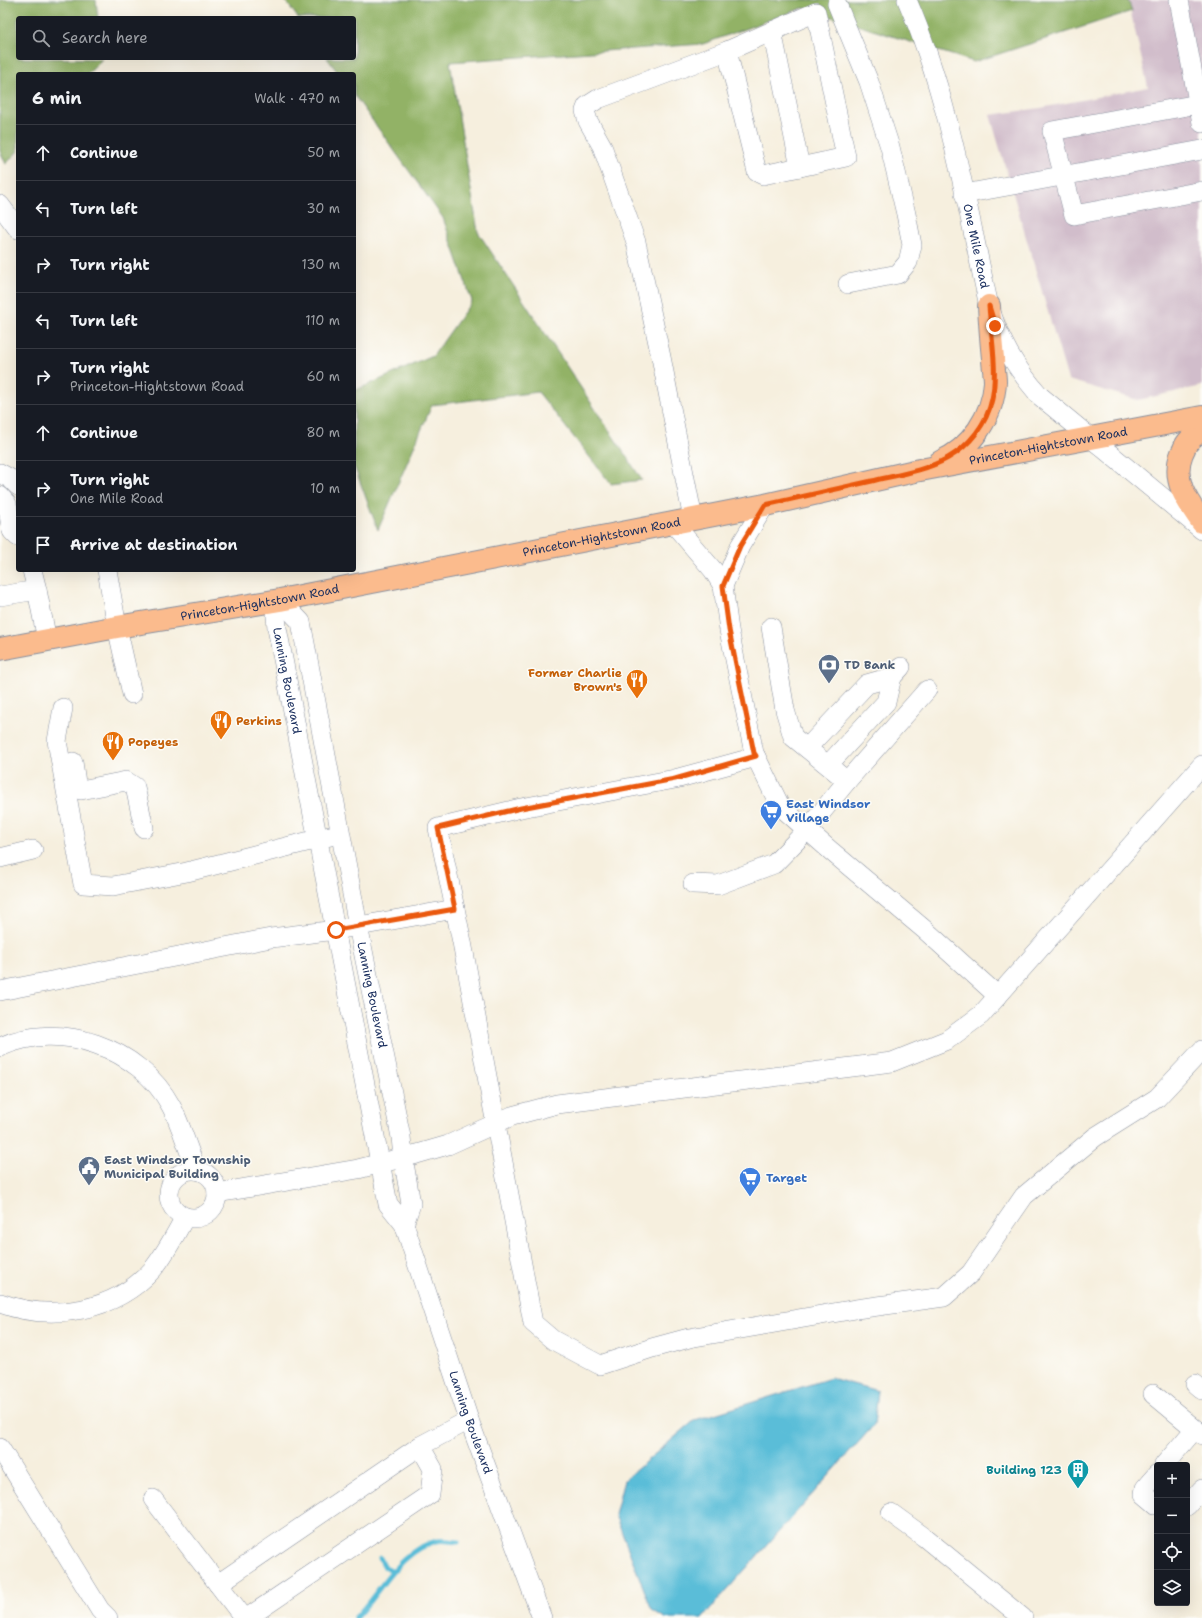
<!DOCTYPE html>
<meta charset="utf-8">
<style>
body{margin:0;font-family:"Shantell Sans",sans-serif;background:#242831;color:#f1f3f6}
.controls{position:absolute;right:12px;bottom:12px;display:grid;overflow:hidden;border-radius:4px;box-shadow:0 4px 16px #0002}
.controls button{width:36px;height:36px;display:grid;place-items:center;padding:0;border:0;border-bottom:1px solid #363941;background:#171b24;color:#f1f3f6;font:20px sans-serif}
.stop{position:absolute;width:12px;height:12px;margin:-9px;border:3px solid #ea580c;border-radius:50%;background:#fff}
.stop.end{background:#ea580c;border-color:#fff;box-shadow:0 1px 4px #0008}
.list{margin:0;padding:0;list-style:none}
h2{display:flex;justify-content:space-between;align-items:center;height:52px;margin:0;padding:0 16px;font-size:17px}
h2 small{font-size:13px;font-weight:400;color:#9ea1a6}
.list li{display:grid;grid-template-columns:26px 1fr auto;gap:12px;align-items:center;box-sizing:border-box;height:56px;padding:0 16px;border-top:1px solid #363941}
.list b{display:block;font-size:15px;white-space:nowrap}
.list p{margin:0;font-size:13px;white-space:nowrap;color:#9ea1a6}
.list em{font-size:13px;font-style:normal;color:#9ea1a6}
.icon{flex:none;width:22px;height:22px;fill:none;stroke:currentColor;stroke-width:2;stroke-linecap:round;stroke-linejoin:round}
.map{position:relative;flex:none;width:1202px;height:1618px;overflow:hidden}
.search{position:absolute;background:#171b24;box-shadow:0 4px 16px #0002;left:16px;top:16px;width:340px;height:44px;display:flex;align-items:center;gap:10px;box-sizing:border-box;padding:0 14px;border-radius:4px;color:#9ea1a6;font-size:15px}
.panel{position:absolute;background:#171b24;box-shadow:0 4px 16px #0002;left:16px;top:72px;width:340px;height:500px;border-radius:4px}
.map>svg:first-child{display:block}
</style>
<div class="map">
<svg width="1202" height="1618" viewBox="0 0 1202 1618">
<rect width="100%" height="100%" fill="#fdfcf7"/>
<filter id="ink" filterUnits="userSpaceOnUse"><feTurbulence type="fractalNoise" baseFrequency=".025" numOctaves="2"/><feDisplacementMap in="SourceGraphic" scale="8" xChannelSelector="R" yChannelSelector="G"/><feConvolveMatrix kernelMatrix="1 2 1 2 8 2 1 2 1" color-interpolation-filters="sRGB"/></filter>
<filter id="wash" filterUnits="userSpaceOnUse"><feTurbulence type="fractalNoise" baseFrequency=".012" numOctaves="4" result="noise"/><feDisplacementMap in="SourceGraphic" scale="16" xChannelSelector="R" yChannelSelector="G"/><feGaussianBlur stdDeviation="0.9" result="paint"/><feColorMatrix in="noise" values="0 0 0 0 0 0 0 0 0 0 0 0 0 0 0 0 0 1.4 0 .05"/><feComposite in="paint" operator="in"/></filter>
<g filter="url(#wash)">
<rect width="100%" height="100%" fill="#f6efde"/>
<!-- industrial -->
<path fill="#d1bdcb" d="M1128,0H1202V386L1138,400L1068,380L990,115L1041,108L1148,87Z"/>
<!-- forest -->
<g fill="#92b266" stroke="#567062">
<path d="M0,0H96L98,18H18V58L102,59L88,74H18V151L6,164L0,151Z"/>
<path d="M285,0H1128L1132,11L974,62L803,8L703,44L450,62L478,232L642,480L611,484L538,392L432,405L378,530L354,466V391L433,356L472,301L443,218L354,95V74H339L327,58H354V18H298Z"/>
</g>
<!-- water -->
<path fill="#5abdd8" stroke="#3a769b" d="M831,1378L878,1391L874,1425L702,1618H665L652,1610L615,1515L624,1480L695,1420Z"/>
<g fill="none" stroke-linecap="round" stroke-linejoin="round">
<!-- stream -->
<g stroke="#5abdd8" stroke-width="5">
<path d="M380,1558L385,1567L390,1570H395"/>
<path d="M355,1618C381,1592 398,1550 437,1541C443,1539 452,1542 458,1542"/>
</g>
</g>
</g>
<g filter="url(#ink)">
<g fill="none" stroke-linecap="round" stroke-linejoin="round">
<!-- minor casing -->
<g stroke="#888f9e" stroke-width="20">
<g id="minor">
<path id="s1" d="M907,0C949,97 966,203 989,306C1000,342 1015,367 1040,396L1202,530"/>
<path d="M1179,0L1202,123"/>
<path d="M837,4L869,82L890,147L906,214L912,245L908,262L898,274L848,284"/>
<path d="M772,31L800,167"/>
<path d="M1198,104L1052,131L1074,215L1202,191"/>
<path d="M964,194L1202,150"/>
<path d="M0,205L18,229"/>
<path d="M0,473L11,479L18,486"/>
<path d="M0,496L7,504L12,531L18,537"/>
<path d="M693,519L661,357L636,242L602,146L588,121L585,111L587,106L598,99L727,51L816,12L846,157L763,175L757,172L727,51"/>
<path d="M673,523L713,570L723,586L729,630L754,753L780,806L831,851L925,930L998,996"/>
<path d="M32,570L37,590"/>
<path d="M107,570L117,627L132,694"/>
<path d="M723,586L740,546L765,505"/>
<path d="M0,596L37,590L47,640"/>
<path id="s2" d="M280,600L276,616L277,628L388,1204L404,1224L469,1420L542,1618"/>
<path id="s3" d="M280,600L301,622L358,926L401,1137L403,1157L411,1204L404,1224"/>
<path d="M771,627L785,710L793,737L847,781"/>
<path d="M63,708L57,741L83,884L113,886L187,872L330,836"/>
<path d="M807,748L867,684L892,677L901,667"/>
<path d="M756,757L675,779L521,808L438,828L462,942L533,1323L553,1340L600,1365L652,1348L689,1338L856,1309L944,1297L971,1273L1024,1196L1095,1137L1157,1098L1202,1050"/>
<path d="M73,762L76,783L81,790L126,781L135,787L144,828"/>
<path d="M828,765L886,702L892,677"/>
<path d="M0,858L33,850"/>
<path d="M693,884L718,885L774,864L807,830L847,781L927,690"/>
<path d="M0,991L271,938L336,930L455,909"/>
<path d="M0,1047C60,1019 140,1048 171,1106C182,1126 187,1149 197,1170"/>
<circle cx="193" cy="1194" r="24"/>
<path d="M217,1193L358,1169L417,1154L448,1145L512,1116L557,1104L892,1062L947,1040L981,1015L1202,765"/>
<path d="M0,1303C52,1322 115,1312 153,1269C166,1253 175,1235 185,1217"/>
<path d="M1195,1384L1202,1390"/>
<path d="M1153,1394L1195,1429"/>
<path d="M0,1448L100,1610L108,1618"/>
<path d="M1164,1465L1195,1429L1202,1435"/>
<path d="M1157,1474L1145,1488L1144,1494L1157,1505"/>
<path d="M153,1499L244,1618"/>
<path d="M1187,1506L1202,1489"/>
<path d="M891,1513L924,1537L1023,1618"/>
<path d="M218,1584L420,1446"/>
<path d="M247,1618L430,1494L433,1469L420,1446L469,1420"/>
</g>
</g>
<!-- major casing -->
<g stroke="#888f9e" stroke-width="24">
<g id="major">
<path d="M1202,429C1197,433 1192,437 1188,442C1185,445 1184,450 1182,453C1171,480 1187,501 1202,522"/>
<path d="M940,462C971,449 993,416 995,382C995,374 993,366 993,358C991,340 990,323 989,306"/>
<path id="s4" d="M0,649L117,627L280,600L765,505L915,471L1202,417"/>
</g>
</g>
<!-- minor -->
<use href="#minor" stroke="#fff" stroke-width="19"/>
<!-- major -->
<use href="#major" stroke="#fbbb8d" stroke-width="22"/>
</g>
</g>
<g fill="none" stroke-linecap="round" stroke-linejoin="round" filter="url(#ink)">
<!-- route -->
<path stroke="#ea580c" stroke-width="5" d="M336,930L455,909L438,828L521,808L675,779L756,756L754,753L729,630L723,586L740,546L765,505C801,497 837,489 872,481C897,475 925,471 948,458C969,446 987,424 992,399C998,372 991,334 989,306L995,326"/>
</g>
<!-- icons -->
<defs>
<g id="bank-pin" transform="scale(1.15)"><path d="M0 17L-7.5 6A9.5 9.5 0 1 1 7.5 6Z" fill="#5c6f8a" stroke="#fdfcf7"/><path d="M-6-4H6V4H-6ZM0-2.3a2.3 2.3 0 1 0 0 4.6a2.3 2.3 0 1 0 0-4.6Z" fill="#fff"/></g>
<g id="restaurant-pin" transform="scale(1.15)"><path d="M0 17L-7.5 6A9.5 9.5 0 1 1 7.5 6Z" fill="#e8710a" stroke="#fdfcf7"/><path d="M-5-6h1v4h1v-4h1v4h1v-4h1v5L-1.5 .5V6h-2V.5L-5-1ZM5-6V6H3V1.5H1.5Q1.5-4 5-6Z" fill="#fff"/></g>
<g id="supermarket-pin" transform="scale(1.15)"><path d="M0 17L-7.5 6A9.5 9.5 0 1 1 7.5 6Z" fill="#3f7fe0" stroke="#fdfcf7"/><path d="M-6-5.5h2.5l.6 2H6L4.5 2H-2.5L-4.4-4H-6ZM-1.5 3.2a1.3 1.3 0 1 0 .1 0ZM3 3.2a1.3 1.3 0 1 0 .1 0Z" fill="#fff"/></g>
<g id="civic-pin" transform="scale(1.15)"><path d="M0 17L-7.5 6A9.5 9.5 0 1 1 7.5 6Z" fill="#5c6f8a" stroke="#fdfcf7"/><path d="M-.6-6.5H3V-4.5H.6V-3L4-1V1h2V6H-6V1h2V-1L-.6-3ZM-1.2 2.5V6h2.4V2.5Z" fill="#fff"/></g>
<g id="building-pin" transform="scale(1.15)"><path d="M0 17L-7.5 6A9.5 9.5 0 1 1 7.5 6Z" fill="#0f9aa8" stroke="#fdfcf7"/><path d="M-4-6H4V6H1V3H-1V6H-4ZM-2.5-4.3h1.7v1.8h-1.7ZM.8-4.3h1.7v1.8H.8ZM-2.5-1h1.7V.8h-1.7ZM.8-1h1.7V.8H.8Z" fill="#fff"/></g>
</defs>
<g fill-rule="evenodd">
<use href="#bank-pin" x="829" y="665"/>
<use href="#restaurant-pin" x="637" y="680"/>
<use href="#restaurant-pin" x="221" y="721"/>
<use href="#restaurant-pin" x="113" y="742"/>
<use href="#supermarket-pin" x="771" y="811"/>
<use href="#civic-pin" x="89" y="1167"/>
<use href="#supermarket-pin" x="750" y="1178"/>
<use href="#building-pin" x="1078" y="1470"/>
</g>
<g text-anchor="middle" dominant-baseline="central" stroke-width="3" stroke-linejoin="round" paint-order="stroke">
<!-- street labels -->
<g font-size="12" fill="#1b2f5e" stroke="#fdfcf7">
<text stroke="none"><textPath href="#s1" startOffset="256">One Mile Road</textPath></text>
<text stroke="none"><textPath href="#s4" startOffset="1068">Princeton-Hightstown Road</textPath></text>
<text stroke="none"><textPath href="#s4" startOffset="612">Princeton-Hightstown Road</textPath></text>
<text stroke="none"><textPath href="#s4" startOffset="264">Princeton-Hightstown Road</textPath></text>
<text stroke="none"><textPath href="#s2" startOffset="82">Lanning Boulevard</textPath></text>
<text stroke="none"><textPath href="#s3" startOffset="410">Lanning Boulevard</textPath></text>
<text stroke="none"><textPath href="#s2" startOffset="850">Lanning Boulevard</textPath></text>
</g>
<!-- service labels -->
<g font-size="12" font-weight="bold" fill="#4e5e75" stroke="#fdfcf7" text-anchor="start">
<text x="844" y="665">TD Bank</text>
<text x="104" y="1160">East Windsor Township<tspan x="104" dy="14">Municipal Building</tspan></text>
</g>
<!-- food labels -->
<g font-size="12" font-weight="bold" fill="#c56008" stroke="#fdfcf7" text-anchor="start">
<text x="622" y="673" text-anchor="end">Former Charlie<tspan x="622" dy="14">Brown's</tspan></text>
<text x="236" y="721">Perkins</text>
<text x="128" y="742">Popeyes</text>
</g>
<!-- shop labels -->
<g font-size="12" font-weight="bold" fill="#366cbe" stroke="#fdfcf7" text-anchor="start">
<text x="786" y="804">East Windsor<tspan x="786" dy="14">Village</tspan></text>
<text x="766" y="1178">Target</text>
</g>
<!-- culture labels -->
<g font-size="12" font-weight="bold" fill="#0d838f" stroke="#fdfcf7" text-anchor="end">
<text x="1062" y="1470">Building 123</text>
</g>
</g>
</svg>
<div class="controls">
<button>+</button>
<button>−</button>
<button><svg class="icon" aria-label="locate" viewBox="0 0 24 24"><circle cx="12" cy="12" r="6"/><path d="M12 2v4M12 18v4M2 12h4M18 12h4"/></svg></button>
<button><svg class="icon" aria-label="layers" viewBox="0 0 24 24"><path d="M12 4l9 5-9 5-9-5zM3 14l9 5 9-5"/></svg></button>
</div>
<div class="stop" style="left:336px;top:930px"></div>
<div class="stop end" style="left:995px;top:326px"></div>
<div class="search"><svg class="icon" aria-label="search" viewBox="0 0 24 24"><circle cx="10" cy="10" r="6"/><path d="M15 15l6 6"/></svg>Search here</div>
<section class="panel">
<h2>6 min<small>Walk · 470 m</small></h2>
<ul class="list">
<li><svg class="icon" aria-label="ahead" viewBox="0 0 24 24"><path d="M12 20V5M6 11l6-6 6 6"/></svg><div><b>Continue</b></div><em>50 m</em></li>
<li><svg class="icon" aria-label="left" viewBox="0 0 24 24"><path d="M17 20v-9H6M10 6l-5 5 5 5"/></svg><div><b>Turn left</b></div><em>30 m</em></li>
<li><svg class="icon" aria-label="right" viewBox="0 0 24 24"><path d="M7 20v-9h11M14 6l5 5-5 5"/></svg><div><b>Turn right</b></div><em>130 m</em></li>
<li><svg class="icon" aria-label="left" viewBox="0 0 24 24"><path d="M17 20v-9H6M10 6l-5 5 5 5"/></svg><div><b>Turn left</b></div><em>110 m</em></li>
<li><svg class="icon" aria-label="right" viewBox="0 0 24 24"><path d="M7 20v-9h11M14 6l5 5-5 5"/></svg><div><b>Turn right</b><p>Princeton-Hightstown Road</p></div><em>60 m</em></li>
<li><svg class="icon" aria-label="ahead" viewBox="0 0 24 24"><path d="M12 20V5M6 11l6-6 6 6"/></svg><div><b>Continue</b></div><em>80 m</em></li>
<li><svg class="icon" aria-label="right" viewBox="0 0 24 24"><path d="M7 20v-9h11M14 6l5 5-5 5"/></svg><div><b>Turn right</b><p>One Mile Road</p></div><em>10 m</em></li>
<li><svg class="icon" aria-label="arrive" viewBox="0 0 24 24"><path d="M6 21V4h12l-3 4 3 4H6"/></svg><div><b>Arrive at destination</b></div></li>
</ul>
</section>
</div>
